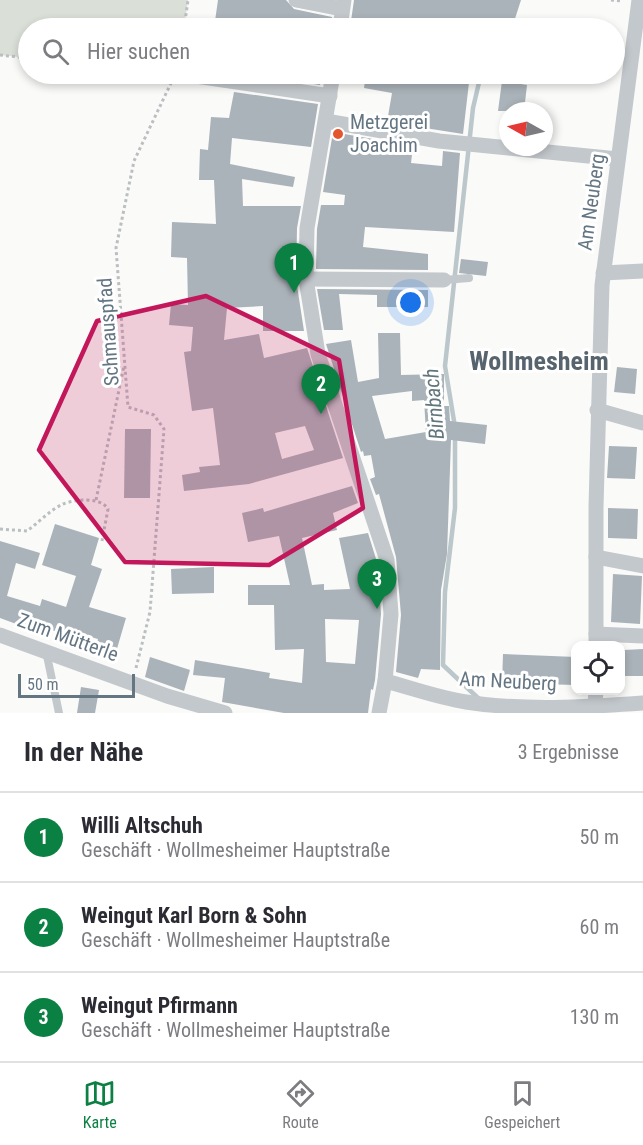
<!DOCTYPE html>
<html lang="de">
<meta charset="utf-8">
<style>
body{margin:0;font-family:"Roboto Condensed",sans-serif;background:#f7f7f7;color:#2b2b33}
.controls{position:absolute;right:18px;bottom:18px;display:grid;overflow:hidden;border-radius:12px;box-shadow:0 3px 9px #0003}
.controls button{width:54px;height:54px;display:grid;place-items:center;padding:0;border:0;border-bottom:2px solid #e1e1e2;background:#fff;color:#2b2b33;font:30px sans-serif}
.compass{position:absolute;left:499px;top:102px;width:54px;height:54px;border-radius:50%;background:#fff;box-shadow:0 3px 9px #0003;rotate:278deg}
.scale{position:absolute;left:18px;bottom:15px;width:117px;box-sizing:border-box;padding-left:6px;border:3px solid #657683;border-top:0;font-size:16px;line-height:21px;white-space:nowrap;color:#657683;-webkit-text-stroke:4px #fff;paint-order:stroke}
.you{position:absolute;left:411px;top:303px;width:21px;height:21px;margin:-15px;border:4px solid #fff;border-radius:50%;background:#1a73e8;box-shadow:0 0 0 9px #1a73e833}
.badge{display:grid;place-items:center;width:39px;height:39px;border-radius:50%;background:#0b8043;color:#fff;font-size:20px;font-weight:700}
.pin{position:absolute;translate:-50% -50px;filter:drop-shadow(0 2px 3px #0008)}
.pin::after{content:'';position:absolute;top:32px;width:21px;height:18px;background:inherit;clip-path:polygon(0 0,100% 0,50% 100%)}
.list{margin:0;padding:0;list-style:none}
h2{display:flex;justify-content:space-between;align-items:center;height:78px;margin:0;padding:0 24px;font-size:26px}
h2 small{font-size:20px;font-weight:400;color:#7c7c81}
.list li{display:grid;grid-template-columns:39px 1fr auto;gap:18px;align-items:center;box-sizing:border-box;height:90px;padding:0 24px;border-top:2px solid #e1e1e2}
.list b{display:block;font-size:22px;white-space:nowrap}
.list p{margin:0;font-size:20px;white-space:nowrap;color:#7c7c81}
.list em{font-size:20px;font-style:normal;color:#7c7c81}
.icon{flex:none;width:33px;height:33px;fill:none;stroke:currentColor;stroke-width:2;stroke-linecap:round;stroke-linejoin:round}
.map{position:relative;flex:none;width:643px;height:713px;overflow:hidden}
.search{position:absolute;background:#fff;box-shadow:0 3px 9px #0003;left:18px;right:18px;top:18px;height:66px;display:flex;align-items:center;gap:15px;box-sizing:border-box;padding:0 21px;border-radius:33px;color:#7c7c81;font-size:22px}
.sheet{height:348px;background:#fff}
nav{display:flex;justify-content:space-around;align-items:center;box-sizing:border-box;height:84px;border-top:2px solid #e1e1e2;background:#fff;font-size:16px;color:#7c7c81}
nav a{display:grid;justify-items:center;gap:3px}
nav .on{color:#0b8043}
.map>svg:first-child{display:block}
</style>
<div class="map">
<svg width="643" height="713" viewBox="0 0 643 713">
<rect width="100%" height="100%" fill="#fafaf8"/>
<!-- green -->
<path fill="#dadfd7" d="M0,0H188L184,28H28V58L0,55Z"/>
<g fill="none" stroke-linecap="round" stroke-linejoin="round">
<!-- stream -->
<g stroke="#bbc7cb" stroke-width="4.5">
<path d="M455,427L445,366L473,108L481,74"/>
<path d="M455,436V508L445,592L443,665L479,699"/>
</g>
</g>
<!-- building -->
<g fill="#aab3b9" fill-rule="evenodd">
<path d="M218,0H286L294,9L332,17L330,28H214Z"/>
<path d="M354,0H521L512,28L439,23L438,28H350Z"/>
<path d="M245,74H321L320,85Z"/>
<path d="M366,74H470L463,134L387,122L392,93L364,88Z"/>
<path d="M502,81L527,85L524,111H498Z"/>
<path d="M234,92L318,104L311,147L232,138L230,164L295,177L293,187L242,179L243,206H301L297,228L296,279L304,331H263V306L227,308L224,340L259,334L264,358L307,348L343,458L249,484L184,491L182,475L200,472L199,467L220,465L213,408L192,411L184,352L191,351L193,327L169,325L171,304L188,305L187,258L171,257L172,222L216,224L214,180H199L200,149L208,150L211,117L229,118ZM305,426L314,450L282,459L275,433Z"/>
<path d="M333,132L413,146L411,163L442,166L443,151L460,153L454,232L365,227L363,247L428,254V270L316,269L317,229L321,205H344L345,195L323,192Z"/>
<path d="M461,259L488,262L486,276L459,273Z"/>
<path d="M317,289L428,290V307H377V295L339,294L343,330H324Z"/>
<path d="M378,333H400L401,375L444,374V406H449L450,421L487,425L485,444L451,440L447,554L441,590L440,670L421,669L418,678L396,672L401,615L396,557L379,494L376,495L370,479L375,477L371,455L364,456L363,451L361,452L326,344L351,340L358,382L379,378ZM412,391V401L424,400L426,432L385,439L372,396Z"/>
<path d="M617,367L637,369L635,394L614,392Z"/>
<path d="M125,429H151L150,498H124Z"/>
<path d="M609,446L637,447L635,479L607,478Z"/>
<path d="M352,486L358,503L333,513L337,530L302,538L312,585L324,584V590L350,589L339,538L368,533L377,562L381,614L375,680L373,690L371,689L368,713H284L222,702L225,678L193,675L195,660L270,673L269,678L302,683L304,649L275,650L274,605H248V585H290L279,536L248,542L242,513L263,508L264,512ZM325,619L359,620L355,664L326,662Z"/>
<path d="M608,508L638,509L637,539L608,538Z"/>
<path d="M55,524L99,538L91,565L102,569L89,607L126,618L116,652L96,646L98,639L73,632L72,636L48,629L46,635L0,618V541L40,553L35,569L16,563L7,596L40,606L42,599L66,607L76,576L42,565Z"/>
<path d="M214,567V593L172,594L171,569Z"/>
<path d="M613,574L642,576L640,624L611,622Z"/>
<path d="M643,649V676H624V650Z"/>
<path d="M503,654L576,657V685L502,683Z"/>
<path d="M150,657L190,670L184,691L145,677Z"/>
<path d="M81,687L99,690L95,713H77Z"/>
</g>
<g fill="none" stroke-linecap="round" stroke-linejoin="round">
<!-- path -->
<g stroke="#bbbfc2" stroke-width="3" stroke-dasharray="3 3" stroke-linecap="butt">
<path d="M611,0L623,1"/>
<path d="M184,28L188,0"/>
<path d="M0,55L28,58"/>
<path d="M96,500L124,366"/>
<path d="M0,529L27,531C38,523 50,510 63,504C76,499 101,497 108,509L102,541"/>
<path d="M136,668L150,612L164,429L154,415L128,407L116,248L134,161L171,83"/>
</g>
<!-- lane -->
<g stroke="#c3c8cc" stroke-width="8">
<path d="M444,280L469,278"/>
<path d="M46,651L59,713"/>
</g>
<!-- street -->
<g stroke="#c3c8cc" stroke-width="15">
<path d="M296,0L342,9"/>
<path d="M340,28L344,0"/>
<path d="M182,74L330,96"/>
<path d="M333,74L307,228L306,279L318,354L387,560L391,614L385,681L379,713"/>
<path d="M326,121L439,141L618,159"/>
<path d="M603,273L643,271"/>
<path d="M306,279L444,280"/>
<path d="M597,410L643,423"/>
<path d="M596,557L643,566"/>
<path d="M596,634L643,636"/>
<path d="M0,635L167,696L225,713"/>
<path d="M596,646V507L602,285L639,0"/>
<path d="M385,681C412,688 439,698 466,702C524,711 586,707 643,703"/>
<path d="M595,706L596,690"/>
</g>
</g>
<!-- marked area -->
<path fill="#c2185b" fill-opacity="0.2" stroke="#c2185b" stroke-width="4.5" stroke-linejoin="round" d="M206,296L339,360L363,508L269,565L125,562L39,450L97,321Z"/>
<!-- markers -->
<circle fill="#e4572e" stroke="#fff" stroke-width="2" cx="338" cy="134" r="6"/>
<g text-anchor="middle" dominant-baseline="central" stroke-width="6" stroke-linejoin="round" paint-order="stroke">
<!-- poi labels -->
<g font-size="20" fill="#657683" stroke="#fff" text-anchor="start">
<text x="350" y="122">Metzgerei<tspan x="350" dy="23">Joachim</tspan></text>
</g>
<!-- street labels -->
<g font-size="20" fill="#657683" stroke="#fff">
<text transform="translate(591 202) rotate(-82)">Am Neuberg</text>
<text transform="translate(108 332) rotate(-94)">Schmauspfad</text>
<text transform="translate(68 637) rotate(20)">Zum Mütterle</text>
<text transform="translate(508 681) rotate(3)">Am Neuberg</text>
</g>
<!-- water labels -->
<g font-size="21" font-style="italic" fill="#60757c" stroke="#fff">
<text transform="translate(434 404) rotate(-95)">Birnbach</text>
</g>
<!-- district labels -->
<g font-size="26" font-weight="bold" fill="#57646e" stroke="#fff">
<text x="539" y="361">Wollmesheim</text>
</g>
</g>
</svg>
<div class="controls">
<button><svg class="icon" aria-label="locate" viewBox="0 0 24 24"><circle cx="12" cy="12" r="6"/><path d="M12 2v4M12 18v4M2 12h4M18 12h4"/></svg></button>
</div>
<svg class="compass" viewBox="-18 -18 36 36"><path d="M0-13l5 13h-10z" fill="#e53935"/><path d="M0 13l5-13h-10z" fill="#7c7c81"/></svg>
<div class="scale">50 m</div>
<div class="you"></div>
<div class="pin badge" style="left:294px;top:293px">1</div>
<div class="pin badge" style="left:321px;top:414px">2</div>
<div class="pin badge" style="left:377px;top:609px">3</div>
<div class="search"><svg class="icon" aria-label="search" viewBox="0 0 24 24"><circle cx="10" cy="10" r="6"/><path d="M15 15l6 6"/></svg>Hier suchen</div>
</div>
<section class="sheet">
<h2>In der Nähe<small>3 Ergebnisse</small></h2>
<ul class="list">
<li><span class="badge">1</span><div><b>Willi Altschuh</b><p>Geschäft · Wollmesheimer Hauptstraße</p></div><em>50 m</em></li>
<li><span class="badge">2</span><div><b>Weingut Karl Born &amp; Sohn</b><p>Geschäft · Wollmesheimer Hauptstraße</p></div><em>60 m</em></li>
<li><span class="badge">3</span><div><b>Weingut Pfirmann</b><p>Geschäft · Wollmesheimer Hauptstraße</p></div><em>130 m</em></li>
</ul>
</section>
<nav>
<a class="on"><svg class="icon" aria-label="map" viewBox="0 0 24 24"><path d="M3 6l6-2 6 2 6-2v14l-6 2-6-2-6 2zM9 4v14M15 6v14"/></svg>Karte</a>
<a><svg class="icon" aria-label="directions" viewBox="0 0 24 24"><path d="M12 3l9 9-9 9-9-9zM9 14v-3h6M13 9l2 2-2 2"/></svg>Route</a>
<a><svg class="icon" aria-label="saved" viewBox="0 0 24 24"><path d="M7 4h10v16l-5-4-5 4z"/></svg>Gespeichert</a>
</nav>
